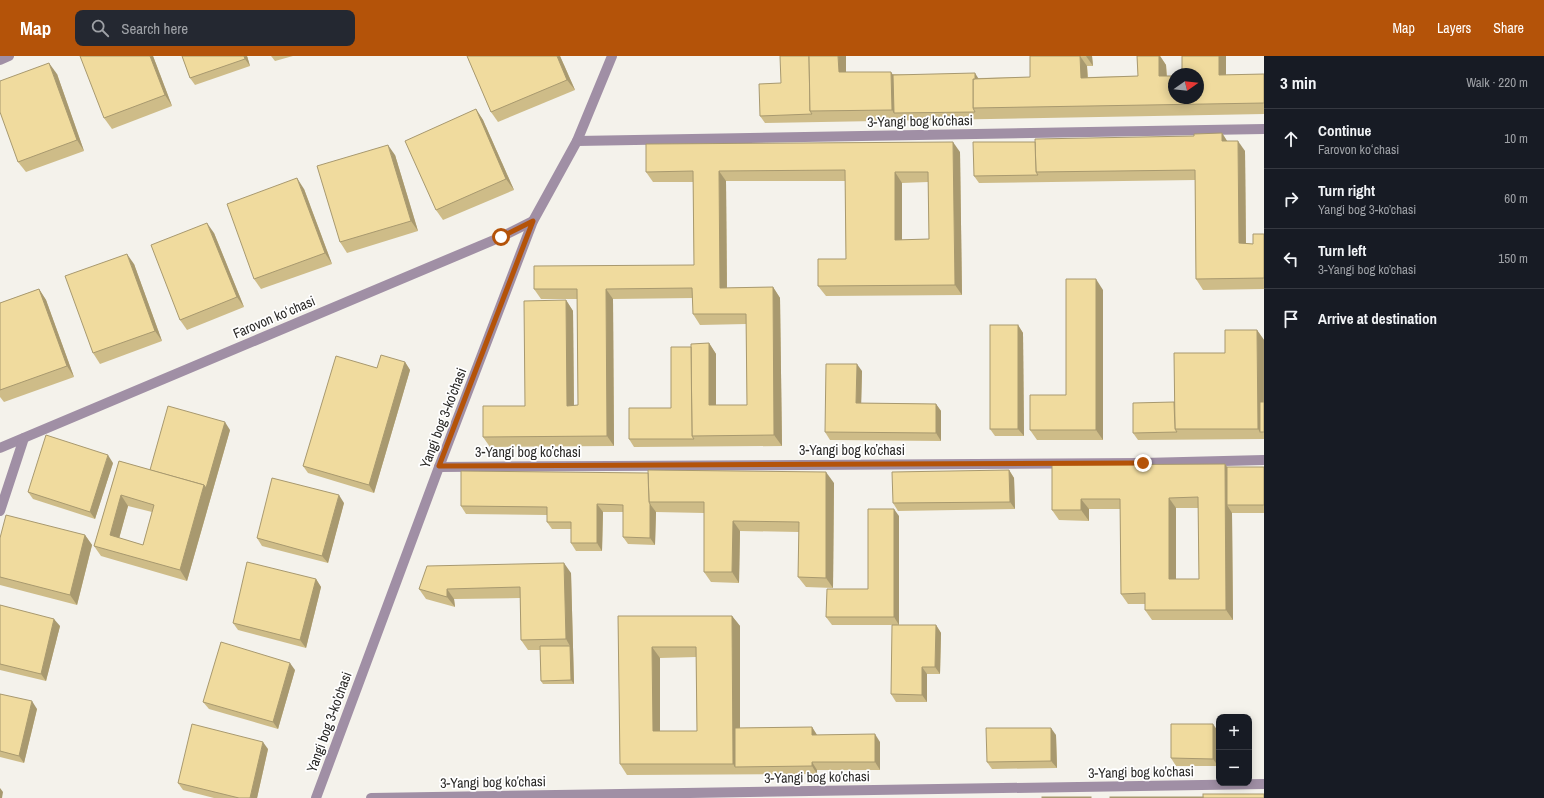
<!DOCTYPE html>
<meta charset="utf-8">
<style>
body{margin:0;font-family:"Archivo Narrow",sans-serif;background:#242831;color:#f1f3f6}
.controls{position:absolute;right:12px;bottom:12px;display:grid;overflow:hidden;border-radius:8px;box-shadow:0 2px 10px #0003}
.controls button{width:36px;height:36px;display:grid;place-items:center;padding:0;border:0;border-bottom:1px solid #363941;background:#171b24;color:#f1f3f6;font:20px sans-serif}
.compass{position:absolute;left:1168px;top:12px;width:36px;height:36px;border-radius:50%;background:#171b24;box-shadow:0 2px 10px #0003;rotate:76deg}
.stop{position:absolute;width:12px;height:12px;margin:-9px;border:3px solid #b45309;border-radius:50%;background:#fff}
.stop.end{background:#b45309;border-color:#fff;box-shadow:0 1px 4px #0008}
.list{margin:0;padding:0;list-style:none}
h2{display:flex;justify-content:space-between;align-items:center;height:52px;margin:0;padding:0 16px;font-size:17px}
h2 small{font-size:13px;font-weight:400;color:#9ea1a6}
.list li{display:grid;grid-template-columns:26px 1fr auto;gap:12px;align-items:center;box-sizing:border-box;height:60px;padding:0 16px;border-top:1px solid #363941}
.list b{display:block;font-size:15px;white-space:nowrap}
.list p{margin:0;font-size:13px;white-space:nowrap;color:#9ea1a6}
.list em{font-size:13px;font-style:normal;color:#9ea1a6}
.icon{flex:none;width:22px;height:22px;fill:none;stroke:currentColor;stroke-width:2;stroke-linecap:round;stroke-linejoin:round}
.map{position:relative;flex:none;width:1264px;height:742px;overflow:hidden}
header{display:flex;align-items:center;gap:24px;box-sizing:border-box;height:56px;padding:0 20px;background:#b45309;color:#fff}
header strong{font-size:19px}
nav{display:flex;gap:22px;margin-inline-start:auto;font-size:14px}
.search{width:280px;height:36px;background:#242831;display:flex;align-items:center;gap:10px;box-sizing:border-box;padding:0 14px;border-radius:8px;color:#9ea1a6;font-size:15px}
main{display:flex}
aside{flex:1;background:#171b24}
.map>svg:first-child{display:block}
</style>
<header>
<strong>Map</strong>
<div class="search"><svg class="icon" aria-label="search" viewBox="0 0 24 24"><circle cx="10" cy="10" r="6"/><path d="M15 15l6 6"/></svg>Search here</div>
<nav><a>Map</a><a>Layers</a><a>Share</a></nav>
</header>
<main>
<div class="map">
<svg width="1264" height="742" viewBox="0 0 1264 742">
<rect width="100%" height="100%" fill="#f4f2eb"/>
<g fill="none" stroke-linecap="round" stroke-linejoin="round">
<!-- minor -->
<g stroke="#a08fa5" stroke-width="10">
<path d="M0,4L9,0"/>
<path d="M577,85L1264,73"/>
<path d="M0,392L501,181L533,165"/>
<path d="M439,411L1143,407L1264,404"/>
<path d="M0,455L24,382"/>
<path d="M316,742L439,411L533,165L577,85L612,0"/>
<path d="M371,742L1264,728"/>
</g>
</g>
<!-- wall -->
<g fill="#cebc88" fill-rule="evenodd">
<path d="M153,0L172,50L112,73L104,62Z"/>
<path d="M182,0H247L250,10L195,29L190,22Z"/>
<path d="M271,0H293L275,5Z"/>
<path d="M467,0H560L575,34L498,66L491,56Z"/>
<path d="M846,0V16L979,22L1030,21V0H1092L1093,10H1087L1088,21L1138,20L1137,0H1160L1166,9L1167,20L1174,42L1226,0V19L1264,18V58L765,67L760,60L781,27Z"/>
<path d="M57,18L84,95L26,116L18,106Z"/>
<path d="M476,53L483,64L514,134L443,164L436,154Z"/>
<path d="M1222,77L1227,85L1245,95L1246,187L1253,188L1264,178V233L1203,234L1196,223L1195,124L979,127L974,120L1035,86L1194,80Z"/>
<path d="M960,96L962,239L826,240L818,230L846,203L845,125H726L727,232L773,231L780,242L782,390L634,391L629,383L671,352L691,291L709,287L716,298V349H747L746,268L700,269L693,258V242L613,243L614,390L490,391L483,381L525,350L566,244L573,255L574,349H578L577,243H541L534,233L694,209L693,126H653L646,116ZM928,126L929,183L902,184V127Z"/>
<path d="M395,99L418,175L347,197L340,186Z"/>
<path d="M304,133L332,208L261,233L254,223Z"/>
<path d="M214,177L244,251L187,274L180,264Z"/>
<path d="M134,208L162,285L100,308L93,297Z"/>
<path d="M39,233L46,244L74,321L4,346L0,341V247Z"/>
<path d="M1103,234V384H1037L1030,374L1066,339Z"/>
<path d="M1018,269L1023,277L1024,380H995L990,373Z"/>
<path d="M1257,274L1264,284V383L1138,384L1133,377L1174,346L1225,297Z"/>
<path d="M405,306L410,314L374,437L308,417L303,410L377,312Z"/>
<path d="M862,315L861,347L936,348L941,355V385L830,384L825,376Z"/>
<path d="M230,374L187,525L101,500L94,490L119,405L150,414ZM128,450L152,456L143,489L119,482Z"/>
<path d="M113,407L95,463L33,443L28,436Z"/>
<path d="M1225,408L1227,411H1264V457H1232L1233,564H1152L1145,554V548H1128L1121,538L1120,453H1089V465L1059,464L1052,454V409ZM1176,452H1198L1199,523H1176Z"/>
<path d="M1009,414L1014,422L1015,453L898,455L893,447Z"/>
<path d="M834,427L833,532L806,531L798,521L799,476L740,475L739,527L711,526L704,516V457L656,456L655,489L628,488L623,481V456H603L602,495H576L571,487V473H552L547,466V459L466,458L461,450Z"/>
<path d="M344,447L328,507L262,490L257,482Z"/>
<path d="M899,460V569H832L826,561L868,533Z"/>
<path d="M85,479L92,489L77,549L0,529V482Z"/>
<path d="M571,517L574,628H543L541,625L540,594H528L521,584L520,542L454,543L455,551L426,543L419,533Z"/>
<path d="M316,523L321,531L306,592L238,574L233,567Z"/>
<path d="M0,549L60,570L46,625L0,614Z"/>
<path d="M618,560H732L740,570V672L812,671L817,679L880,686V714H817V718L627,719L620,708ZM696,601L697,675H660V602Z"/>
<path d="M936,569L941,577L940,618H927V646H896L891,638Z"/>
<path d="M295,614L278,673L209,653L203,646Z"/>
<path d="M0,638L37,653L24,707L0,701Z"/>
<path d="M1218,675V710H1176L1171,702Z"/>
<path d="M1056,679L1057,712L992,713L987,706Z"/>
<path d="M268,693L257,742H214L183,734L178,727Z"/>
</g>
<!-- shaded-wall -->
<g fill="#a8996f">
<path d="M150,0H153L172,50L165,39Z"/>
<path d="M244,0H247L250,10L245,3Z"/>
<path d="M557,0H560L575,34L567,24Z"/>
<path d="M838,0H846V27L839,16Z"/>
<path d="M1080,0L1087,10L1088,32L1081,22Z"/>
<path d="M1086,0H1092L1093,10Z"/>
<path d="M1159,0H1160L1166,9L1167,30L1159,20Z"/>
<path d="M1219,0H1226V29L1219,19Z"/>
<path d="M49,7L57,18L84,95L77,84Z"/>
<path d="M891,16L898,26L894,57L892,54Z"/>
<path d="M975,17L980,25L975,52Z"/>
<path d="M476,53L483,64L514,134L506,123Z"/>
<path d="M1222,77L1229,88L1222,85Z"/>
<path d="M1238,85L1245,95L1246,198L1239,187Z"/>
<path d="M953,86L960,96L962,239L955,229Z"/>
<path d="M388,89L395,99L418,175L411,165Z"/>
<path d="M719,115L726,125L727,242L720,232Z"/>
<path d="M895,116L902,127V194L895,184Z"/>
<path d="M297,122L304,133L332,208L325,197Z"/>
<path d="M207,167L214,177L244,251L237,241Z"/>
<path d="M127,198L134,208L162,285L155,275Z"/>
<path d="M1096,223L1103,234V384L1096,374Z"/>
<path d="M773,231L780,242L782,390L774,379Z"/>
<path d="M39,233L46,244L74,321L67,310Z"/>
<path d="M606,233L613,243L614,390L607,380Z"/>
<path d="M566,244L573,255L574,360L567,350Z"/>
<path d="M1018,269L1023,277L1024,380L1018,373Z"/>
<path d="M1257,274L1264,284V376H1260L1258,373Z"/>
<path d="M709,287L716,298V359L709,349Z"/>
<path d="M405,306L410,314L374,437L369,429Z"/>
<path d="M857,308L862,315L861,355L856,347Z"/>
<path d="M936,348L941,355V385L936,377Z"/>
<path d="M225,366L230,374L187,525L180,514L204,429Z"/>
<path d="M108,399L113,407L95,463L90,456Z"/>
<path d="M1225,408L1232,419L1227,449L1232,457L1233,564L1226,554Z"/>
<path d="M1009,414L1014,422L1015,453L1010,446Z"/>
<path d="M826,416L834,427L833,532L826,522Z"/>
<path d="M121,439L128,450L117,490L110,479Z"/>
<path d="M339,439L344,447L328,507L322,500Z"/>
<path d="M1169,442L1176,452V533L1169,523Z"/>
<path d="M1081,443L1089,453V465L1081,454Z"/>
<path d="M597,448L603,456L602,495L597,487Z"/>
<path d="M650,448L656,456L655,489L650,482Z"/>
<path d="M894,453L899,460V569L894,561Z"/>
<path d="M733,465L740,475L739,527L732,516Z"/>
<path d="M85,479L92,489L77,549L70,539Z"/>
<path d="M564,507L571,517L574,628L571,624L570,590L566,583Z"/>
<path d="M316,523L321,531L306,592L300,584Z"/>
<path d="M447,533L454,543L455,551L447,541Z"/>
<path d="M732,560L740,570V711H735L733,708Z"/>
<path d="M54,563L60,570L46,625L41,618Z"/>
<path d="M936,569L941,577L940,618L935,611Z"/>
<path d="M652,591L660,602V686L653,675Z"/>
<path d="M290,607L295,614L278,673L273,666Z"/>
<path d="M922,611L927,618V646L922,639Z"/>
<path d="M32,645L37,653L24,707L19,700Z"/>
<path d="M1213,668L1218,675V710L1213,703Z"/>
<path d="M812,671L817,679H812Z"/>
<path d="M1051,672L1056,679L1057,712L1051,705Z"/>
<path d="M875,678L880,686V714L875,706Z"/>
<path d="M263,686L268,693L257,742H250Z"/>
<path d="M812,706L817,714V718L812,710Z"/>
<path d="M0,732L3,736L2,742H0Z"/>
</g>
<!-- building -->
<g fill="#f0db9e" stroke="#a8996f" fill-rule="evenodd">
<path d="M80,0H150L165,39L104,62Z"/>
<path d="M182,0H244L245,3L190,22Z"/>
<path d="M467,0H557L567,24L491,56Z"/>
<path d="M780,0H809L810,55L812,58L760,60L759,28L781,27Z"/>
<path d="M809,0H838L839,16H891L892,54L810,55Z"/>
<path d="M1030,0H1080L1081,22L1138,20L1137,0H1159V20H1174V42H1198V18H1182V0H1219V19L1264,18V47L973,52V23L1030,21Z"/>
<path d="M49,7L77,84L18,106L0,56V25Z"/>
<path d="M975,17V23H973V52L975,56L894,57L893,19Z"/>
<path d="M476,53L506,123L436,154L405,85Z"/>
<path d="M1222,77V85H1238L1239,187L1253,188V178H1264V222L1196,223L1195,114L1036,116L1035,83L1194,80V78Z"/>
<path d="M953,86L955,229L818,230V203H846L845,114L719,115L720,232L773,231L774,379L692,380L691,288L709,287V349H747L746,258H693L692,232L606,233L607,380L483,381V350H525L524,245L566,244L567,350L578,349L577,233H534V210L694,209L693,115L646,116V88ZM895,116H928L929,183L895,184Z"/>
<path d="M973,86H1035L1036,116L1038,119L974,120Z"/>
<path d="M388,89L411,165L340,186L317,110Z"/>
<path d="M297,122L325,197L254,223L227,148Z"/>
<path d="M207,167L237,241L180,264L151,189Z"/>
<path d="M127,198L155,275L93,297L65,220Z"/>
<path d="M1066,223H1096V374H1030V339H1066Z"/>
<path d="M39,233L67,310L0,334V247Z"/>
<rect x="990" y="269" width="28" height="104"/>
<path d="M1225,274H1257L1258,373H1175L1174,297H1225Z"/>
<path d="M671,291H691L692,380L694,383H629V352H671Z"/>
<path d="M381,299L405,306L369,429L303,410L336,300L377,312Z"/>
<path d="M826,308H857L856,347L936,348V377L825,376Z"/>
<path d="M1174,346L1175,373L1177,376L1133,377V347Z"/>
<rect x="1260" y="346" width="4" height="30"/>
<path d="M168,350L225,366L206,432L204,429L150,414Z"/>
<path d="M46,379L108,399L90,456L28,436Z"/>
<path d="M119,405L204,429L180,514L94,490ZM121,439L154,449L143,489L110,479Z"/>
<path d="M1225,408L1226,554H1145V537L1121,538L1120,443H1081V454H1052V409ZM1198,441L1199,523H1169V442Z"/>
<rect x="1227" y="411" width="37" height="38"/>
<path d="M648,414L826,416V522L798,521L799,466L733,465L732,516H704V446H649Z"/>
<path d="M1009,414L1010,446L893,447L892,416Z"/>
<path d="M461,415L648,417L649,446L650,448V482L623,481V449L597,448V487H571V466H547V451L461,450Z"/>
<path d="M272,422L339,439L322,500L257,482Z"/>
<path d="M868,453H894V561H826L827,533H868Z"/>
<path d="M6,459L85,479L70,539L0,521V482Z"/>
<path d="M247,506L316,523L300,584L233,567Z"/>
<path d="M564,507L566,583L521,584L520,531L447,533V541L419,533L427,510Z"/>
<path d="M0,549L54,563L41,618L0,608Z"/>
<path d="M618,560H732L733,708H620ZM652,591H696L697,675H653Z"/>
<path d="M892,569H936L935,611H922V639L891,638Z"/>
<path d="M221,586L290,607L273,666L203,646Z"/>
<path d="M540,590H570L571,624L541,625Z"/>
<path d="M0,638L32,645L19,700L0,695Z"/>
<path d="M192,668L263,686L250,742H239L178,727Z"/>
<path d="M1171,668H1213V703L1171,702Z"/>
<path d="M812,671V679L875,678V706H812V710L735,711V672Z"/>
<path d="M986,672H1051V705L987,706Z"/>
<rect x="1203" y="738" width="61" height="4"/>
<rect x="1042" y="741" width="49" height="1"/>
<rect x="1110" y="741" width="93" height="1"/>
</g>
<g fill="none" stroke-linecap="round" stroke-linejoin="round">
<!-- route -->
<path stroke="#b45309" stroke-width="5" d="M501,181L533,165L439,410L1143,407"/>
</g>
<g text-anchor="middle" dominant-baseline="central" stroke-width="3.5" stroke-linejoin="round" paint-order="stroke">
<!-- street labels -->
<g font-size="14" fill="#2a2927" stroke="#fff">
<text transform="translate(920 65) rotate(-1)">3-Yangi bog koʼchasi</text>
<text transform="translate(274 261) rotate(-23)">Farovon koʻchasi</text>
<text transform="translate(443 362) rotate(-69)">Yangi bog 3-koʼchasi</text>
<text x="852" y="394">3-Yangi bog koʼchasi</text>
<text x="528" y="396">3-Yangi bog koʼchasi</text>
<text transform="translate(329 666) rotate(-70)">Yangi bog 3-koʼchasi</text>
<text transform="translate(1141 716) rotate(-1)">3-Yangi bog koʼchasi</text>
<text transform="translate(817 721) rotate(-1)">3-Yangi bog koʼchasi</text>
<text transform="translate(493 726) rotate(-1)">3-Yangi bog koʼchasi</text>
</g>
</g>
</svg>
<div class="controls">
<button>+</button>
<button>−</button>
</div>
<svg class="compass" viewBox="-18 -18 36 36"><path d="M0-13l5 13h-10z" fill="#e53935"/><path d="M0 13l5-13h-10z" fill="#9ea1a6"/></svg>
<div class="stop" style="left:501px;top:181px"></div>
<div class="stop end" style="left:1143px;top:407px"></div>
</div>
<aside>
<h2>3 min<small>Walk · 220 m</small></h2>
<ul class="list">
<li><svg class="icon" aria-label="ahead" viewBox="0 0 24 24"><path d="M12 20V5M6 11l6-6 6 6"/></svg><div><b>Continue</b><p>Farovon koʻchasi</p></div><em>10 m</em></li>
<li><svg class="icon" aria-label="right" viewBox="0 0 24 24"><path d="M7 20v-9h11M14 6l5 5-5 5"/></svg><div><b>Turn right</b><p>Yangi bog 3-koʼchasi</p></div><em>60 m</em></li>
<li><svg class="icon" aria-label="left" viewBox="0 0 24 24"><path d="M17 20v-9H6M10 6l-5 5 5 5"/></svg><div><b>Turn left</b><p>3-Yangi bog koʼchasi</p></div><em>150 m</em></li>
<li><svg class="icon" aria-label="arrive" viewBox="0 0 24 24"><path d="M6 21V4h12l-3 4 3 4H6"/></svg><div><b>Arrive at destination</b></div></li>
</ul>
</aside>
</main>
